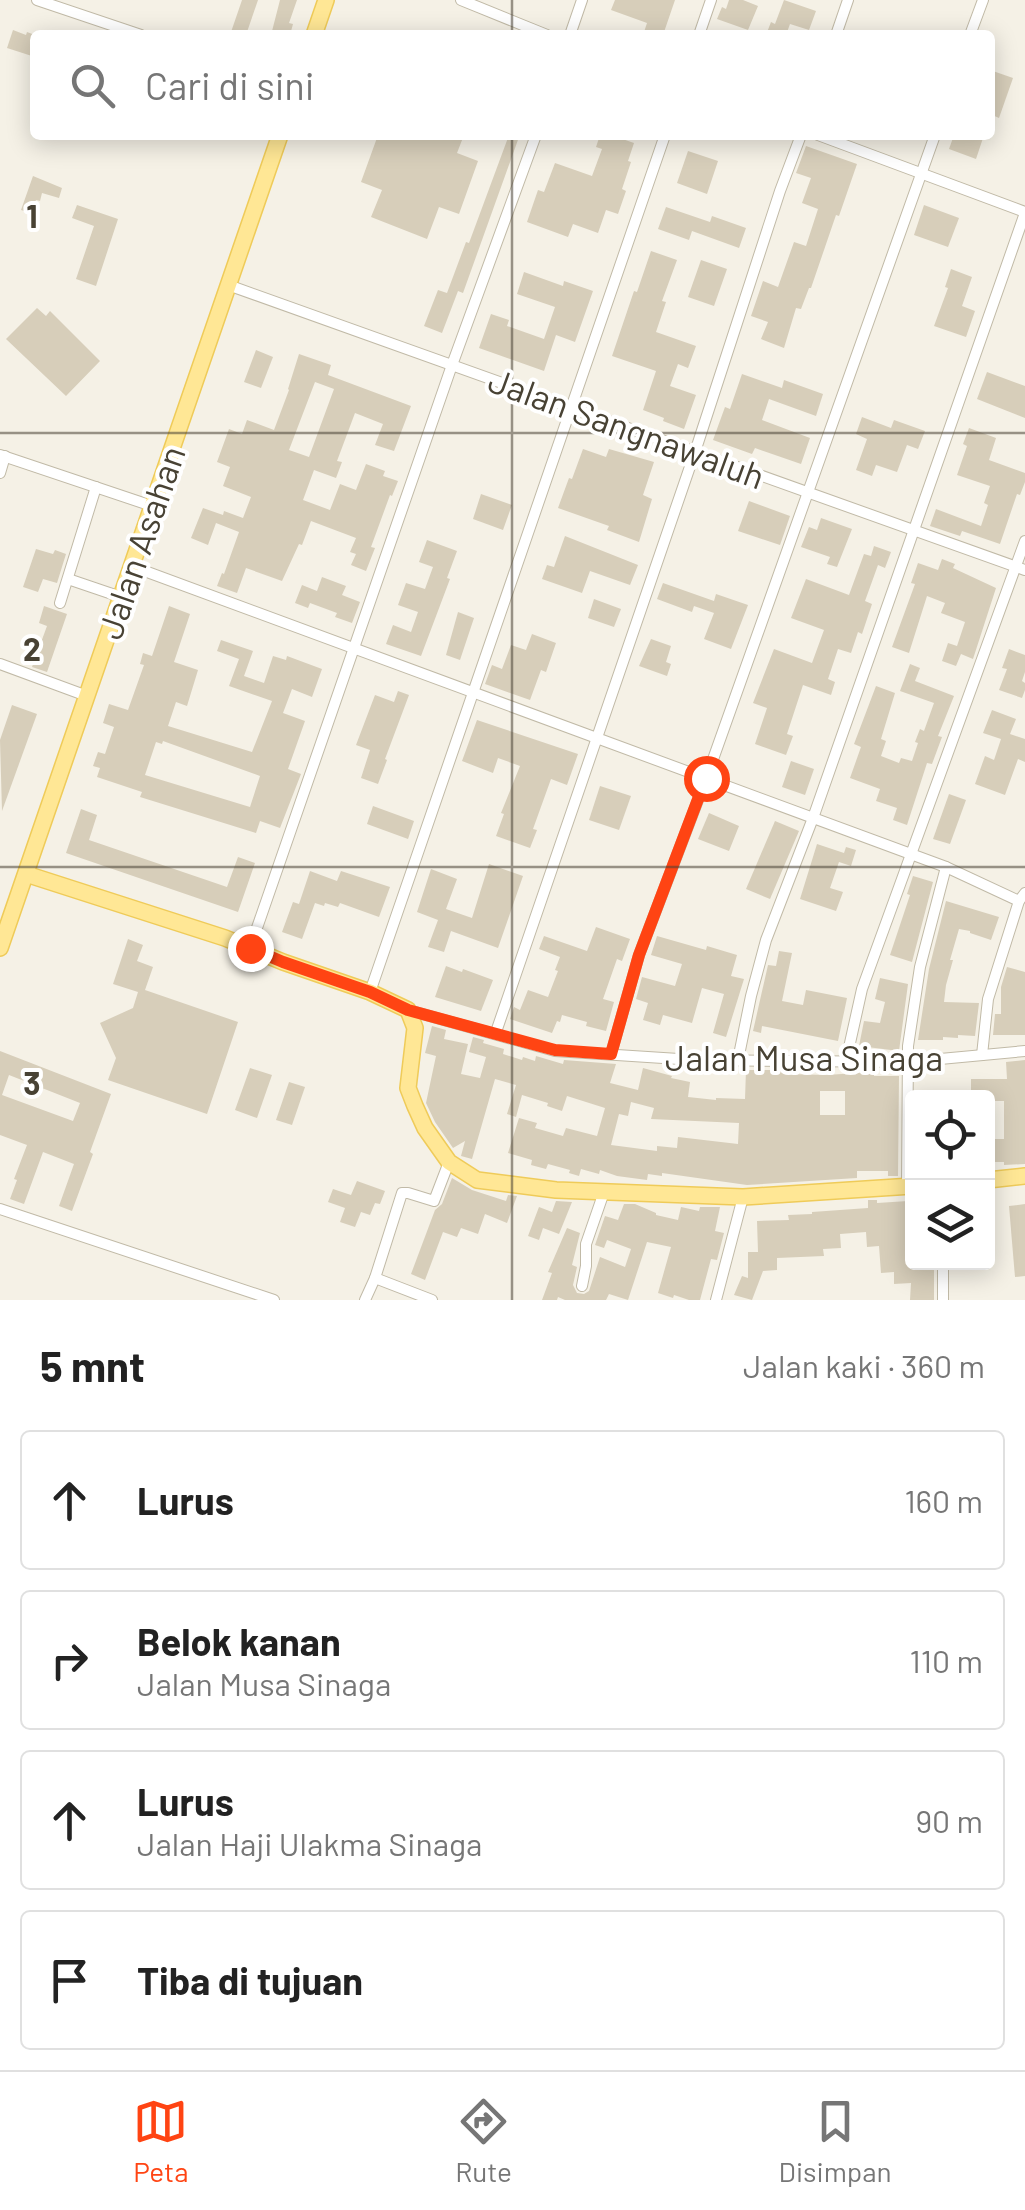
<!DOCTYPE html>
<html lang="id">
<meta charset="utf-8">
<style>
body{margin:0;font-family:Barlow,sans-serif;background:#f2f2f2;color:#222}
.controls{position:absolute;right:30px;bottom:30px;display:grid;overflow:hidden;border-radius:10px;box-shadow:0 5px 25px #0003}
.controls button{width:90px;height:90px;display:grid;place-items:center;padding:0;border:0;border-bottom:2px solid #e0e0e0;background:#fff;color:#222;font:50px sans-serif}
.stop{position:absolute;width:30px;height:30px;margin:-22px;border:8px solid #ff4413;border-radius:50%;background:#fff}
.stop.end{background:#ff4413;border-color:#fff;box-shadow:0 2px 10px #0008}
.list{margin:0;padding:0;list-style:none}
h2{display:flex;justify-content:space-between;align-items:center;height:130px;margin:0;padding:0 40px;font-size:42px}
h2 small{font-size:32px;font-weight:400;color:#767676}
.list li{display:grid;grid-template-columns:65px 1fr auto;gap:30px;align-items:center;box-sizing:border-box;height:140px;margin:0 20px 20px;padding:0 20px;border:2px solid #e0e0e0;border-radius:10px}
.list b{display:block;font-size:38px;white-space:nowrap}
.list p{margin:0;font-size:32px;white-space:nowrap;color:#767676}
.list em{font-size:32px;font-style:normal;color:#767676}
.icon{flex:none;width:55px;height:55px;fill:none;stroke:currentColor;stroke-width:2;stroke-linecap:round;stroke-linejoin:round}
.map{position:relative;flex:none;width:1025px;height:1300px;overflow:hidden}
.search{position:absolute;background:#fff;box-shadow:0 5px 25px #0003;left:30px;right:30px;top:30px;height:110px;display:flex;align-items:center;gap:25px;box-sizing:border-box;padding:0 35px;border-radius:10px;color:#767676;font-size:38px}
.sheet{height:770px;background:#fff}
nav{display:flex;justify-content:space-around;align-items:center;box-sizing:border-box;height:140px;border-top:2px solid #e0e0e0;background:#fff;font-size:28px;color:#767676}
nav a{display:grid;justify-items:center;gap:5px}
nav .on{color:#ff4413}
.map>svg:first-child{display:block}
</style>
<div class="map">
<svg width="1025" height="1300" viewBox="0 0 1025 1300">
<rect width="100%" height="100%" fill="#f5f1e6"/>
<!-- building -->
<g fill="#d7ceba" fill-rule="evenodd">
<path d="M242,0H258L246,35H230Z"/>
<path d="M280,0H297L289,23L293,24L290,35H271Z"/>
<path d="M615,0H675L663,35H643L647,23L611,10Z"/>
<path d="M729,0H743L758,6L748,30L717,19L722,7L726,9Z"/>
<path d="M784,0L816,11L809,30L790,24L786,35H766L771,22L775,24Z"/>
<path d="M13,30L26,35L27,32L35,35V57L7,48Z"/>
<path d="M990,70L1013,78L999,118L990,114Z"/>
<path d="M378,135H464L457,153L478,161L459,214L439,207L427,239L371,217L382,190L361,182Z"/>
<path d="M509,135L519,137L463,293L458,291L442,333L424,326L438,290L447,293L466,242L469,243Z"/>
<path d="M600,135H611L634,143L628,161L631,162L622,189L626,191L618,214L606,210L598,233L573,224L568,237L527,222L538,190L544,192L555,163L592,176L602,149L596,147Z"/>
<path d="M954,135H984L976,159L949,149Z"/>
<path d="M806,146L857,164L839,216L836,215L811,288H809L801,309L796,308L784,348L761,339L768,322L751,316L763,281L778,287L794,242L806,246L818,209L802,203L811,178L796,173Z"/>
<path d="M688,151L718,161L707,194L677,183Z"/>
<path d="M33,176L62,188L59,198L42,193L40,201L36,200L31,213L21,210Z"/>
<path d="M77,205L118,219L96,286L76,279L94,226L72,218Z"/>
<path d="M924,205L959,218L948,247L914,235Z"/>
<path d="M666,207L710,222L712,216L746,228L739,248L692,231L689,240L658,229Z"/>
<path d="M651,251L677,260L662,301L666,302L656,332L696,346L688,368L678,364L670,386L696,395L684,429L663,421L664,418L643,410L656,371L612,356L634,291L637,292Z"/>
<path d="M701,260L727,269L714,306L688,297Z"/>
<path d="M951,269L972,277L962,306L975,311L966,337L934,326L948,288L945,287Z"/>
<path d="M524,272L563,286L564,281L593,291L575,342L556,335L544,371L479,348L491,314L509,320L507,326L544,339L555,307L517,294Z"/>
<path d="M37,308L46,316L50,311L100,361L66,396L6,339Z"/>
<path d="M256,350L273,357L261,388L244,382Z"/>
<path d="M299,354L331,365L328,375L411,406L394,451L375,445L383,424L355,413L337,461L342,462L336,478L314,470L303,500L330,510L340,484L356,490L366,464L385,471L383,476L398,481L392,496L390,495L371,547L375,548L366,571L351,565L356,554L350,552L356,538L311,521L302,545L299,544L282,581L246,568L237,593L217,586L222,573L224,574L239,532L216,523L208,545L191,538L203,508L223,515L224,511L243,518L251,497L223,486L230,467L217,462L229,429L242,434L247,420L274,430L289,390L288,389ZM315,382L334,389L309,457L289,450Z"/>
<path d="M987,372L1025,386V418L977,399Z"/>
<path d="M742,374L782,388L784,380L823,394L816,416L769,399L762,420L810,438L801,464L755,448L752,454L713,440L725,407L730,409Z"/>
<path d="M862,417L891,428L894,420L925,431L918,449L907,445L897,472L876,465L872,476L856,470L867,439L856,434Z"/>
<path d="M969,428L996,438L989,460L1025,473V482L1020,495L1017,494L1000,544L962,531L960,536L930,526L936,509L981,526L988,505L984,503L990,486L957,475L967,446L963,444Z"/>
<path d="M583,449L606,457L609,449L654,462L643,495L652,499L639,542L607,530L609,526L558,508L569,478L572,479Z"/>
<path d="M481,494L512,505L503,530L473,519Z"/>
<path d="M749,501L790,516L780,545L738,531Z"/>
<path d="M821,518L852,529L837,567L827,564L830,557L801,547L809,527L817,530Z"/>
<path d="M565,536L638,565L630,585L590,571L582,593L542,579L547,565L554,567Z"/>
<path d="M427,540L457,551L447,578L450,579L421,656L386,644L393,625L411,632L418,612L398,605L406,583L425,589L433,567L419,562Z"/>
<path d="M874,546L891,552L885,568L878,565L865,601L872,604L862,634L858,632L851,653L838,649L828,679L835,682L831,695L803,685L787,734L793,736L786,755L755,744L767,708L753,703L774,649L812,663L824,630L791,618L806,579L849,595L864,554L871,556Z"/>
<path d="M36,549L53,554L55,550L66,554L57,583L43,579L38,592L23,587Z"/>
<path d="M942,559L955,564L953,568L996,588L973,659L961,654L956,666L942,661L948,643L957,646L965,622L941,613L945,603L927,596L909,653L892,647L915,584L911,583L918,563L938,570Z"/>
<path d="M322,577L346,586L342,595L360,602L352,623L335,617L337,613L310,603L308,608L295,603L302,585L317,591Z"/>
<path d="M663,583L714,601L716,594L748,605L731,649L704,639L714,613L694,606L692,612L657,599Z"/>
<path d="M594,599L621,609L614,627L588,618Z"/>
<path d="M44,606L67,614L47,672L32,667L47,626L39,623Z"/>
<path d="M169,606L190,614L174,662L198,670L187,706L176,702L168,726L252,752L272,701L229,686L239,659L217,651L221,640L253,651L244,676L264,683L273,656L286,660L287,656L322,669L312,697L292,689L283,713L305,721L288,769L301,774L280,828L260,821L256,833L140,797L142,792L97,777L100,768L93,766L98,752L105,754L114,727L103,723L109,704L128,710L144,665L140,664L143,653L152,656ZM163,741L260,776L250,807L145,775L156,742L162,744Z"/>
<path d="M458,612L474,618L460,660L446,655Z"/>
<path d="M532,634L556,643L546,672L541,670L530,700L485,684L492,665L502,669L511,645L526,650Z"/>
<path d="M651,639L671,646L666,662L671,664L667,676L639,666Z"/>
<path d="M1009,649L1025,655V672L1022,681L1025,683V690L1022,698L999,690L1007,669L1002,668Z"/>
<path d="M910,664L920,668L915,681L954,696L938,736L942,737L932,764L927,763L907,825L893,820L897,808L876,801L880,789L850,778L861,747L854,744L876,686L895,693L881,739L886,741L881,756L899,763L901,758L912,761L918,743L915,742L920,729L924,731L934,703L900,691Z"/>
<path d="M398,691L409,695L385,759L387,760L378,784L361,778L370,750L356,745L375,695L394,702Z"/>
<path d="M12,705L37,714L2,811L0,740Z"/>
<path d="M992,710L1016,719L1010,734L1025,739V762L1018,759L1005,795L975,784L985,756L994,760L1001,739L983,733Z"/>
<path d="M477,720L578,754L567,785L551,779L533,829L537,830L530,848L496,836L504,814L501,813L520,766L498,758L493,773L462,761Z"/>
<path d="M791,761L814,769L805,795L782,787Z"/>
<path d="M600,786L631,796L619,830L589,820Z"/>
<path d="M949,794L966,800L950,844L933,839Z"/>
<path d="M373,806L414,821L408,839L367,824Z"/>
<path d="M81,809L97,815L89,840L227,887L238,857L255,863L238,912L66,853Z"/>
<path d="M709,813L739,826L729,851L698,839Z"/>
<path d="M775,821L799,831L770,899L746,889Z"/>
<path d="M817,844L844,853L846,847L856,850L851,866L839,862L830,888L843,892L836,911L800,899Z"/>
<path d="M489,864L523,876L498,948L451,931L444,952L428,947L438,920L417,912L431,869L457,879L446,909L472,918Z"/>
<path d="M310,871L337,881L341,871L390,887L379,917L340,903L338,907L325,903L324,906L315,903L302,939L282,932L293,902L299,904Z"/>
<path d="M913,876L933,882L912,962L890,955L910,895L907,894Z"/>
<path d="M946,901L999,917L991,940L970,933V931L959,929L950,960H953L946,985L944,1002L979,1003L975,1036L958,1035V1038L943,1037V1040H918L929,969Z"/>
<path d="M596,927L630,939L622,961L617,959L603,999L614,1002L606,1031L586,1026L587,1022L562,1015L560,1022L557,1021L552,1033L510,1019L514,1007L520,1010L528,990L548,997L558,971L555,970L560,957L539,949L544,936L587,951Z"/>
<path d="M657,936L706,950L707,946L737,955L731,976L744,979L726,1037L713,1033L724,994L702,988L692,1023L663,1015L660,1025L643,1020L648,1003L636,999L642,977L675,986L682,964L651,955Z"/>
<path d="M128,939L143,945L137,961L153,967L145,990L238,1022L207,1114L108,1080L116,1058L100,1023L133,1008L138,992L113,984Z"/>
<path d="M779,951L792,953L782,1001L803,1005L806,990L847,998L838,1041L762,1026L761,1033L753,1031L768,965L776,966Z"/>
<path d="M446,966L462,972L463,969L493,980L481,1011L435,997Z"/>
<path d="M1007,967L1025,972V1035H993L995,1014H1001V987Z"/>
<path d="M880,978L908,984L899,1051L859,1046L864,1021L880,1023L885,1002L875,999Z"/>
<path d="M432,1026L446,1030L444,1039L468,1044L461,1074L480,1078L486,1057L469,1052L473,1037L484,1040L483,1043L504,1049L503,1054L522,1060L523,1057L535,1061L536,1056L563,1064L564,1060L616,1064L610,1083L638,1090L643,1068L672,1076L671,1078L690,1082L688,1097L716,1100V1098L745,1099L746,1070H788V1074L826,1075L874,1072V1076H899L898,1176H888V1171H857V1178L747,1185L662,1173V1176L648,1174L647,1180L617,1176L600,1170L599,1174L581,1169L579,1176L569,1173L570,1170L548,1164L546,1169L531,1165L532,1160L508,1153L519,1118L537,1123L535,1128L563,1136L566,1128L597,1136L605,1108L567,1096L562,1111L547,1106L548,1103L522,1095L516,1117L507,1114L516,1085L495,1079L472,1159L461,1156L465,1141L453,1148L435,1122L426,1103L436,1056L425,1053ZM820,1091H845V1115H820ZM631,1102L654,1108L651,1119L739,1123L738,1144L678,1137L677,1148L657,1146V1151L611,1145L619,1114L628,1116Z"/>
<path d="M0,1051L111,1094L90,1152L93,1154L72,1211L59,1206L74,1164L43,1152L24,1204L10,1199L17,1180L14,1179L27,1145L0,1135ZM9,1075L80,1103L73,1121L2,1095Z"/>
<path d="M1025,1060V1164L1004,1165V1162H988V1139H1004V1101H988V1098H971V1079H1007L1006,1062Z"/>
<path d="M250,1068L272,1075L257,1118L235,1110Z"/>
<path d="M289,1082L305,1087L292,1125L276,1120Z"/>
<path d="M452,1178L472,1190L506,1201L508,1195L517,1196L507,1223L485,1214L478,1234L461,1228L457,1237L443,1232L425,1280L411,1274L435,1210L442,1204Z"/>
<path d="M357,1181L385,1191L380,1204L375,1203L370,1215L361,1212L355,1227L340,1222L345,1208L328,1202L333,1189L351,1195Z"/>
<path d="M868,1200H877V1203L908,1201L912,1262H934V1300H910L911,1283L894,1284V1272L881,1273L879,1246L867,1247L866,1232L840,1234L841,1248L823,1249L824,1256L777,1258V1270L763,1271L752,1300L734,1295L742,1276L748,1278V1252H758L757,1221L789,1220L788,1215L812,1214V1212L868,1208Z"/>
<path d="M556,1201L572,1202L559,1234L543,1228L539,1240L528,1236L539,1207L552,1212Z"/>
<path d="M624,1204H635L656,1213V1215L678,1220L681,1207L699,1211L700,1207H720L715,1231L724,1233L717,1260L711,1259L700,1300H689L674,1295L673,1298L658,1293L671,1247L647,1242L628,1300L609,1294L606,1300H565L558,1297L557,1300H542L552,1273L548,1272L567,1228L580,1233L572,1265L577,1267L573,1285L577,1293L584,1294L589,1291L600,1257L625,1267L631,1249L607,1240L604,1248L595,1245L605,1216L618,1220Z"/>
<path d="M1025,1204V1276L1015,1277L1009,1206Z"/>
</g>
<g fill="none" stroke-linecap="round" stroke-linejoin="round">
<!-- minor casing -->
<g stroke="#c1baa7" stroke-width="12">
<g id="minor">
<path d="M37,0L141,35"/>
<path d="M461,0L547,35"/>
<path d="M570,35L582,0"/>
<path d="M699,35L711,0"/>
<path d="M836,35L848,0"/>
<path d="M970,35L983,0"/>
<path d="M818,135L1025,212"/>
<path d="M228,285L1025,570"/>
<path d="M0,455L152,506"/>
<path d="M0,473L5,456"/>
<path d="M131,566L946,867L1019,901"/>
<path d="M68,579L121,597"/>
<path d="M60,603L96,487"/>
<path d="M0,664L87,696"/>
<path d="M250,948L452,365L536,135"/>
<path d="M370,992L665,135"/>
<path d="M408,1010L555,1051L694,1060L908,1062L1025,1051"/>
<path d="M496,1032L695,452L780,191L801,135"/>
<path d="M611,1054L639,955L706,779L935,135"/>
<path d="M982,1055L988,999L1019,901L1025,893"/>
<path d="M738,1060L751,996L766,940L813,818L1025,213"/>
<path d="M846,1061L862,989L1025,541"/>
<path d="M907,1187L908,1046L920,967L946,867"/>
<path d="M0,1209L274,1300"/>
<path d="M375,1278L432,1300"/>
<path d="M582,1286L586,1266V1244L604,1192"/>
<path d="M365,1300L375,1278L402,1193H408L434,1201L449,1162"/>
<path d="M716,1300L743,1197"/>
<path d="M943,1300V1262"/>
</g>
</g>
<!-- primary casing -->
<g stroke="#efcb59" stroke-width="18">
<g id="primary">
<path d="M314,35L326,0"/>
<path d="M26,874L225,938L283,962L370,992L408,1010L415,1028L408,1088L415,1106L425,1128L449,1162L477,1180L556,1190L743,1197L912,1186"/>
<path d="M0,948L280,135"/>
<path d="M988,1180L1025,1176"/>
</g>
</g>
<!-- minor -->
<use href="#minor" stroke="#fff" stroke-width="10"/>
<!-- primary -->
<use href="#primary" stroke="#ffe795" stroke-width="15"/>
</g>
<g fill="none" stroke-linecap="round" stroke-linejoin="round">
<!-- route -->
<path stroke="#ff4413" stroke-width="12" d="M250,948L283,962L370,992L408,1010L555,1050L611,1054L639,955L706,778"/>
</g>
<!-- grid -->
<path fill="none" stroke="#484234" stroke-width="2.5" stroke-opacity="0.55" d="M512,0V35M512,135V1300M0,433H1025M0,867H1025"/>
<g text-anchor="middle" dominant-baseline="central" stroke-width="8" stroke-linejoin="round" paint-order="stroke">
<!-- street labels -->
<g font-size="35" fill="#484234" stroke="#fff">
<text transform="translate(627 427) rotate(20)">Jalan Sangnawaluh</text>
<text transform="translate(140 542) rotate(-71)">Jalan Asahan</text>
<text x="804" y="1057">Jalan Musa Sinaga</text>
</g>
</g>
<g font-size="32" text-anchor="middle" font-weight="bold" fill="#484234" stroke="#fff" stroke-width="8" stroke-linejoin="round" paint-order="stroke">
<text x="32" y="228">1</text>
<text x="32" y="661">2</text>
<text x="32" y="1095">3</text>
</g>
</svg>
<div class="controls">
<button><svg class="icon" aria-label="locate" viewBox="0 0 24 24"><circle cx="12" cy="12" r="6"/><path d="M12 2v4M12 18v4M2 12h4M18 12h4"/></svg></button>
<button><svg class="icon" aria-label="layers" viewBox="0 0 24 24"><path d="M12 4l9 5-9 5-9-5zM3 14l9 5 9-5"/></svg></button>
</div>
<div class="stop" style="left:706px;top:778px"></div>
<div class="stop end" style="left:250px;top:948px"></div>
<div class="search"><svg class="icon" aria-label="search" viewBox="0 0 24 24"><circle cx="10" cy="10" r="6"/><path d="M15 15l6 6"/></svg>Cari di sini</div>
</div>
<section class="sheet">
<h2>5 mnt<small>Jalan kaki · 360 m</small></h2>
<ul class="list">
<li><svg class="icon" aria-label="ahead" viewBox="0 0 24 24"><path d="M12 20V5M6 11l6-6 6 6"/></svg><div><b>Lurus</b></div><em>160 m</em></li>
<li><svg class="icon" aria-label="right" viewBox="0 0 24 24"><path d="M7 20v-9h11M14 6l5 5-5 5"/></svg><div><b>Belok kanan</b><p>Jalan Musa Sinaga</p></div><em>110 m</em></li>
<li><svg class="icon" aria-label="ahead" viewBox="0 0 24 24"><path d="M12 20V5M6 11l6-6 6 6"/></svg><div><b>Lurus</b><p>Jalan Haji Ulakma Sinaga</p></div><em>90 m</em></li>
<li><svg class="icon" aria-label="arrive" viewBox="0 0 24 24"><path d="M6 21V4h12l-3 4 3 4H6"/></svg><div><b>Tiba di tujuan</b></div></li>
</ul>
</section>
<nav>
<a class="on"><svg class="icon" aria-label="map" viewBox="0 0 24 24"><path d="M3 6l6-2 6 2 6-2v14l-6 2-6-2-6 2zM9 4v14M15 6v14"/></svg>Peta</a>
<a><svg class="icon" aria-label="directions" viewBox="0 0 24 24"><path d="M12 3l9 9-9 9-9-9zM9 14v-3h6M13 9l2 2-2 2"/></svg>Rute</a>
<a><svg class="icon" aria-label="saved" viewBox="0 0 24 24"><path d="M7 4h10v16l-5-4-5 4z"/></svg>Disimpan</a>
</nav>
